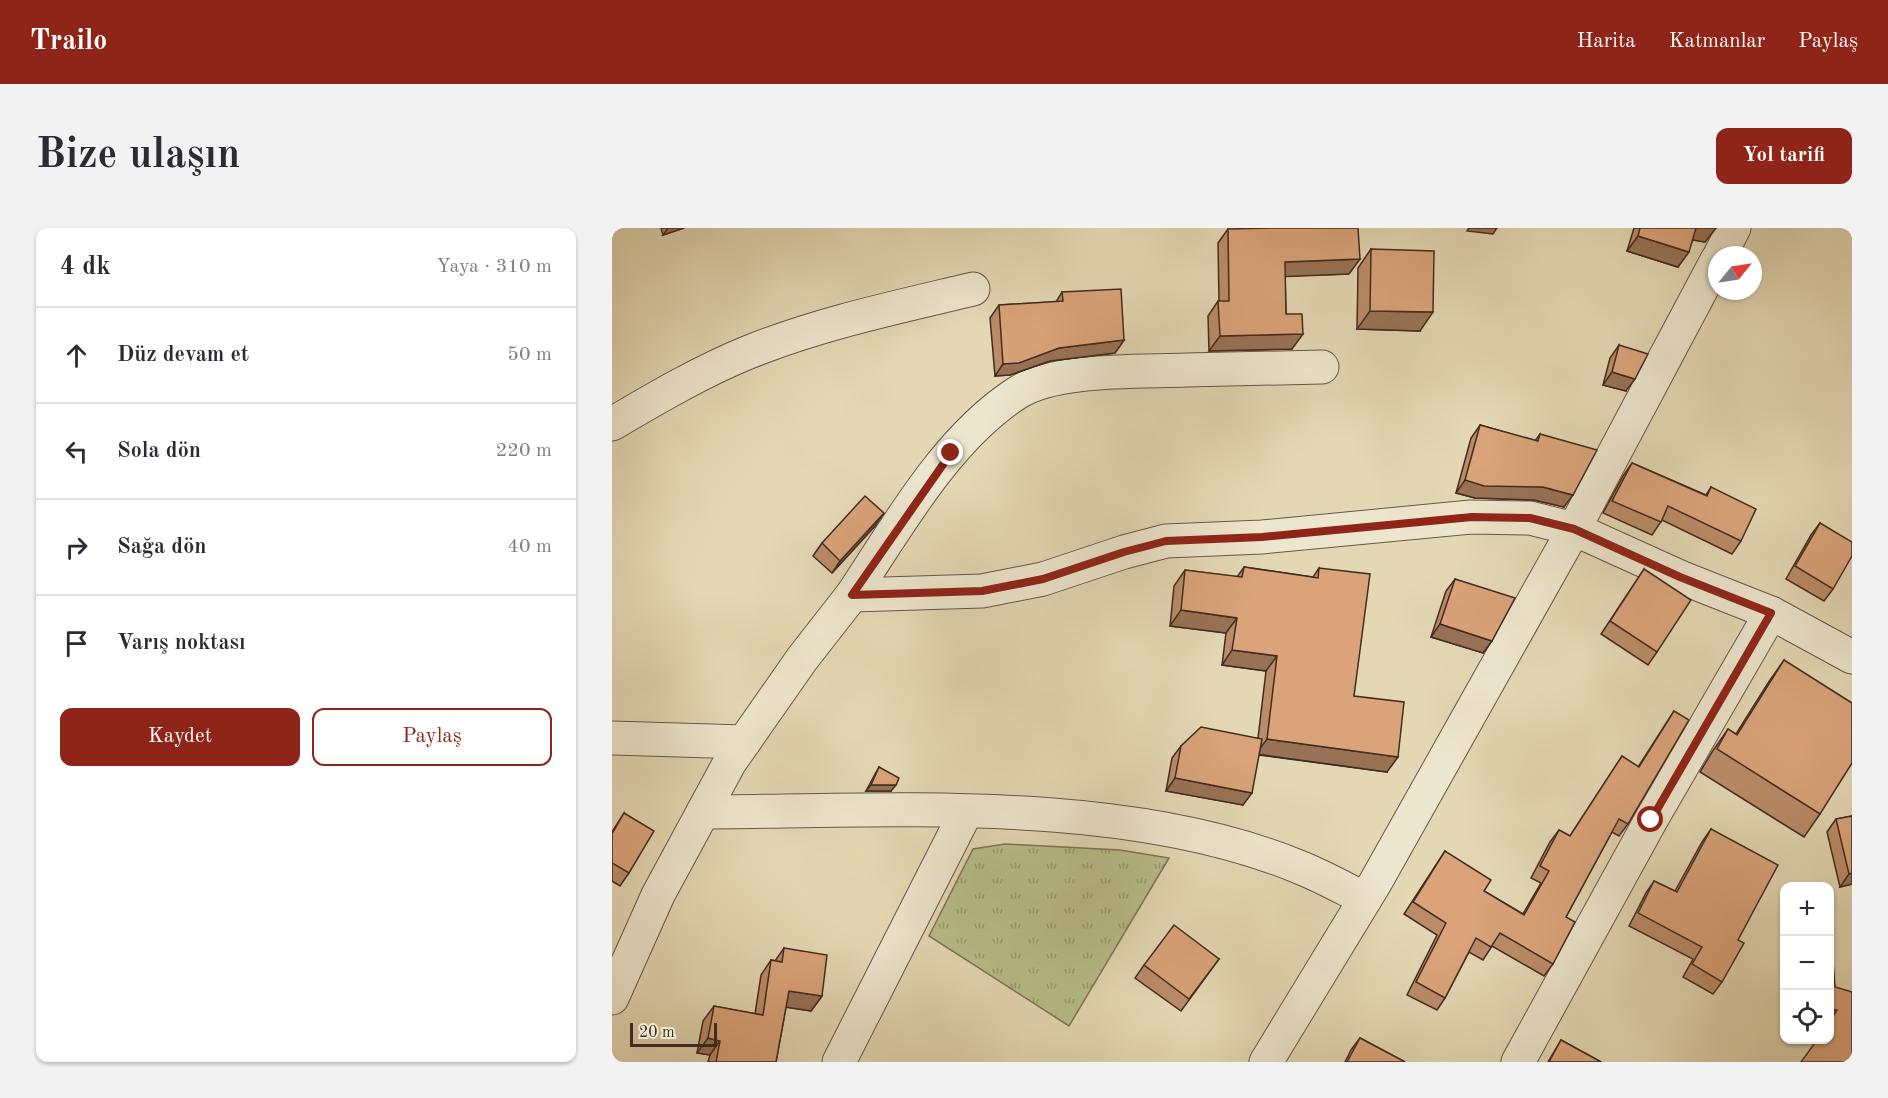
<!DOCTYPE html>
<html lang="tr">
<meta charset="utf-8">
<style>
body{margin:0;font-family:"Old Standard TT",serif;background:#f2f2f3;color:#2b2b33}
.controls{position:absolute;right:18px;bottom:18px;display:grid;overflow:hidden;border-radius:12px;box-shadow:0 2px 4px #0004}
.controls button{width:54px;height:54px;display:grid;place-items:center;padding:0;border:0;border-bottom:2px solid #e1e1e2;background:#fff;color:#2b2b33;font:30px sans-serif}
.compass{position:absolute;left:1096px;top:18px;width:54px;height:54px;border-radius:50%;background:#fff;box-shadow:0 2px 4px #0004;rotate:60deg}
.scale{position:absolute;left:18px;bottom:15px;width:87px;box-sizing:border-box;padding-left:6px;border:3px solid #422b21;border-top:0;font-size:16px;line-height:21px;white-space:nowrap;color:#422b21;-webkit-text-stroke:4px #ede6ce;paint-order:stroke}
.stop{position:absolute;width:18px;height:18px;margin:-14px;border:4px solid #8f2418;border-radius:50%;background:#fff}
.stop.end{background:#8f2418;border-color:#fff;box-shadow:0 2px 6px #0008}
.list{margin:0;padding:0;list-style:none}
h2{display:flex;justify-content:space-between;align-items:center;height:78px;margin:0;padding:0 24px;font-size:26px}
h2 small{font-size:20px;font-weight:400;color:#7c7c81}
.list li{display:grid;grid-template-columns:39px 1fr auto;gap:18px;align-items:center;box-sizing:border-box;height:96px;padding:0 24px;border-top:2px solid #e1e1e2}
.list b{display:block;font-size:22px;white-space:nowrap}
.list em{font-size:20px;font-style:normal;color:#7c7c81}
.actions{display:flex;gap:12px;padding:18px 24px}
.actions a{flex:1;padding:14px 0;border:2px solid #8f2418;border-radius:12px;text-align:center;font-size:21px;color:#8f2418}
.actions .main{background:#8f2418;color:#fff}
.icon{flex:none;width:33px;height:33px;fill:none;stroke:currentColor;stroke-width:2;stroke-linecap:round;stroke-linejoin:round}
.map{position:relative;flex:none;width:1240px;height:834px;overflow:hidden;border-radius:12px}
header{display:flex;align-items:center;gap:36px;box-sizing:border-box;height:84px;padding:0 30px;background:#8f2418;color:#fff}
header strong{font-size:28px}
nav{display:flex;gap:33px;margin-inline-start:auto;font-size:21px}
.intro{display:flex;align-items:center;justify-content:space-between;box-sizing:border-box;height:144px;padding:0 36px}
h1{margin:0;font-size:42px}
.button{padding:15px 27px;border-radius:12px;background:#8f2418;color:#fff;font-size:21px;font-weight:700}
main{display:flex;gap:36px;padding:0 36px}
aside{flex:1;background:#fff;border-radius:12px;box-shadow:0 2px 4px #0004}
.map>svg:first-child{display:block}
</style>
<header>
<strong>Trailo</strong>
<nav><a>Harita</a><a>Katmanlar</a><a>Paylaş</a></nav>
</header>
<div class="intro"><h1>Bize ulaşın</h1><a class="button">Yol tarifi</a></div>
<main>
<aside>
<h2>4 dk<small>Yaya · 310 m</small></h2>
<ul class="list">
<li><svg class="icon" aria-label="ahead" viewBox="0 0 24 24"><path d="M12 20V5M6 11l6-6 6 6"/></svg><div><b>Düz devam et</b></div><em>50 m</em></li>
<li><svg class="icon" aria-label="left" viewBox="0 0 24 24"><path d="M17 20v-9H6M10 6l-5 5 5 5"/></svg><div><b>Sola dön</b></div><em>220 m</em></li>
<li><svg class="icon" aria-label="right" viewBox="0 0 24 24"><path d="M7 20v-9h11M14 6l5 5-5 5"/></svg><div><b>Sağa dön</b></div><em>40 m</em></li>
<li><svg class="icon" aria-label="arrive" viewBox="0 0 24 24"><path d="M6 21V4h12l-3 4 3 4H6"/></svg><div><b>Varış noktası</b></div></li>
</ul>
<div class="actions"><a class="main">Kaydet</a><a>Paylaş</a></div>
</aside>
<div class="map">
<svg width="1240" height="834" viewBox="0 0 1240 834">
<defs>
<pattern id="park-tufts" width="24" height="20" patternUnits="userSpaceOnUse" patternTransform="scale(1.5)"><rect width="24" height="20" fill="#b8be8a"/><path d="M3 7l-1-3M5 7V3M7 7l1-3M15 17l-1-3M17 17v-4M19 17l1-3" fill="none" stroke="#979b70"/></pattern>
</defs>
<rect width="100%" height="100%" fill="#e4d8b4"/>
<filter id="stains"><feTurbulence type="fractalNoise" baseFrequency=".00333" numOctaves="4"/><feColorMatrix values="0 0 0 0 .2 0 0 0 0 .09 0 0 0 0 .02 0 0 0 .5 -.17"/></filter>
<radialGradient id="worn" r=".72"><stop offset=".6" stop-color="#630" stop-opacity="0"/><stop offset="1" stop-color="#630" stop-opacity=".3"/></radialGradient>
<!-- park -->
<path fill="url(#park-tufts)" stroke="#7d7456" stroke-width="1.5" d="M393,616L508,622L557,630L457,798L317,708L361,621Z"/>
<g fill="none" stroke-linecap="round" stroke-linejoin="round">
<!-- minor casing -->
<g stroke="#6a5646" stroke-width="35">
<g id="minor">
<path d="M1108,27L1122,0"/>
<path d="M0,196C44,170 90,143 137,124C209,95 286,79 361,61"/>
<path d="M1159,385L1240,429"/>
<path d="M0,510L132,514"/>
<path d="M91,584C278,583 513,567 687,639C710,648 731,660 753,671"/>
<path d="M0,770L46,667L118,534L190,431L240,367"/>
<path d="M227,834L354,584"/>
<path d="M654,834L763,655L962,301L918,290L859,289L650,309L554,313L512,324L431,351L370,363L240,367C286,298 334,211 405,165C443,140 528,144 574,142C620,141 665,140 710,139"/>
<path d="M906,834L1039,592L1159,385L1068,349L962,301L1105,32"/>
</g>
</g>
<!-- minor -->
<use href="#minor" stroke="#ede6ce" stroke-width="33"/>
</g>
<!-- wall -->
<g fill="#bb8c68" stroke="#422b21" stroke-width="1.5">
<path d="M49,0H72L51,7Z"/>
<path d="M1022,0H1104L1093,14L1081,12L1066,39L1015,23Z"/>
<path d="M616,1L737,46L673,48L674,86L680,121L597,123L596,88L606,73H607L606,15Z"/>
<path d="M759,21L808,103L745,101L746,40Z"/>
<path d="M450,64L512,112L503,125L438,133L398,147L383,148L378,90L387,77L444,74Z"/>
<path d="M1007,117L1014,163L991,157L998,130Z"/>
<path d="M868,197L923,213L928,206L952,279L922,272L863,270L844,265L859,210Z"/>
<path d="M1020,235L1094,267L1099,259L1129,313L1120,326L1050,292L1040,307L991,285L1011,248Z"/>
<path d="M1208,295L1221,361L1212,373L1174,351L1199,307Z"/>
<path d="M263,298L220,345L201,328L210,315Z"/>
<path d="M632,339L701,349L707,340L742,468L775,544L647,527L631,577L554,563L560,530L569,518L646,510L654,443L610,437L614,405L558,398L562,358L573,342L625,349Z"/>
<path d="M1032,341L1045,424L1036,437L989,406Z"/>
<path d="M843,351L880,413L871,425L819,409L834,363Z"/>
<path d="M1172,432L1208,586L1192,609L1088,544L1100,524L1116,501L1124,506L1156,455Z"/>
<path d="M1062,483L1016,596L1007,608L1000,604L954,689L941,736L932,748L880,718L871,732L857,724L833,770L825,782L795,767L825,707L792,686L833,623L872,663L911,686L929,655L919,650L938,614L947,602L958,608L1010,528L1026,539Z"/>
<path d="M267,539L279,563H254L263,546Z"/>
<path d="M12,585L17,645L8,658L0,653V604Z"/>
<path d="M1240,588V656L1228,659L1215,604L1224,591Z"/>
<path d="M1099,601L1126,712L1110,754L1101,766L1071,749L1081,731L1017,698L1034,665L1042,653L1063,663L1090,614Z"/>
<path d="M172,720L210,768L199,783L174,779L164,834H96L98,827L85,825L91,793L102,778L143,786L149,747L159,732L163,733Z"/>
<path d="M607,731L569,783L523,750L532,737Z"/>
<path d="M748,810L793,834H733L739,822Z"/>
<path d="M949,812L989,834H936Z"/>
</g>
<!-- shaded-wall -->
<g fill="#997255" stroke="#422b21" stroke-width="1.5">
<path d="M56,0H72L51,7Z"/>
<path d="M857,0H885L881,6L855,3Z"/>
<path d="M1082,0H1104L1093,14L1075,11Z"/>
<path d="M1026,8L1077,24L1066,39L1015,23Z"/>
<path d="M748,31L737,46L663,49L673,34Z"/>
<path d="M758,83L821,84L808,103L745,101Z"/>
<path d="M691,106L680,121L597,123L608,108Z"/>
<path d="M512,112L503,125L438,133L398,147L383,148L391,136L447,120Z"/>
<path d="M1000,144L1023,151L1014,163L991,157Z"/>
<path d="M853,252L931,259L961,267L952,279L922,272L863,270L844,265Z"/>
<path d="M272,285L263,298L220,345L228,333Z"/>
<path d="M569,382L625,390L614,405L558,398Z"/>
<path d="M828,396L880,413L871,425L819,409Z"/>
<path d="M620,422L665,428L654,443L610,437Z"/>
<path d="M655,511L786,529L775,544L644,526Z"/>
<path d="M563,550L640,565L631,577L554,563Z"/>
<path d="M259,557H284L279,563H254Z"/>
<path d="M1240,645V656L1228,659L1237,646Z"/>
<path d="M177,763L210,768L199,783L166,778Z"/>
<path d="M1218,781L1225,782L1218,792Z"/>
<path d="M96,810L108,813L98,827L85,825Z"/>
</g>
<!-- building -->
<g fill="#daa379" stroke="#422b21" stroke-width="1.5">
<path d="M660,0H746L748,31L673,34L674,86H690L691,106L608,108L606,73H617L616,1Z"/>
<path d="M1028,0H1084L1077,24L1026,8Z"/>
<path d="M759,21L822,23L821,84L758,83Z"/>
<path d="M509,61L512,112L447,120L407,135L391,136L387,77L451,73L450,64Z"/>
<path d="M1007,117L1036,126L1023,151L1000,144Z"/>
<path d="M868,197L926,213L928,206L985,222L961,267L931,259L872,258L853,252Z"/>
<path d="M1020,235L1095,268L1099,259L1144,281L1129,313L1056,278L1049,294L1000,273Z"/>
<path d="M253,268L272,285L228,333L210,315Z"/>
<path d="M1208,295L1240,314V328L1221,361L1183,338Z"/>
<path d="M632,339L706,350L707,340L758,346L742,468L792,474L786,529L655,511L665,428L620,422L625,390L569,382L573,342L630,349Z"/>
<path d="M1032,341L1079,372L1045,424L998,393Z"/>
<path d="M843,351L903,370L880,413L828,396Z"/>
<path d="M1172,432L1240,475V535L1208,586L1105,521L1116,501L1125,507Z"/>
<path d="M1062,483L1077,492L1016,596L1007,591L954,689L963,694L941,736L888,705L879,719L864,710L833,770L804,754L834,695L801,674L833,623L879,652L872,663L912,687L937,643L928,638L947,602L958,608L1010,528L1027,539Z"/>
<path d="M589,499L650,511L640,565L563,550L569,518Z"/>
<path d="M267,539L287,550L284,557H259Z"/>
<path d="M12,585L42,603L17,645L0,635V606Z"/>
<path d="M1240,588V645L1237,646L1224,591Z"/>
<path d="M1099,601L1166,637L1126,712L1132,715L1110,754L1080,736L1090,719L1026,685L1042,653L1065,664Z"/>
<path d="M1218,694L1223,759L1240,764V834H1189L1205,812H1218V793L1225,782L1218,781Z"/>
<path d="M562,697L607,731L577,771L532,737Z"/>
<path d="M172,720L215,727L210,768L177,763L164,834H104L108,813L96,810L102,778L151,787L159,732L170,734Z"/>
<path d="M748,810L793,834H735Z"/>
<path d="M949,812L989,834H937Z"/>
</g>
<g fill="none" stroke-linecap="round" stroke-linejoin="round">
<!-- route -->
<path stroke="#8f2418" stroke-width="8" d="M339,225L240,367L370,363L431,351L512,324L554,313L650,309L860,289L918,290L962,301L1068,349L1159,385L1039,592"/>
</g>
<rect width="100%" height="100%" filter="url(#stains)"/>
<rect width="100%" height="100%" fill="url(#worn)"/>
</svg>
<div class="controls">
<button>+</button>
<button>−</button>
<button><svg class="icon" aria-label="locate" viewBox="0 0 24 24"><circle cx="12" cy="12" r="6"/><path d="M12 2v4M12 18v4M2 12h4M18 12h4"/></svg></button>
</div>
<svg class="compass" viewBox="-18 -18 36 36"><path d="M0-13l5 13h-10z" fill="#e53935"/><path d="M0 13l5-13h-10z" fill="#7c7c81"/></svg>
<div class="scale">20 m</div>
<div class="stop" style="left:1039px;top:592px"></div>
<div class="stop end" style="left:339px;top:225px"></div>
</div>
</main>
